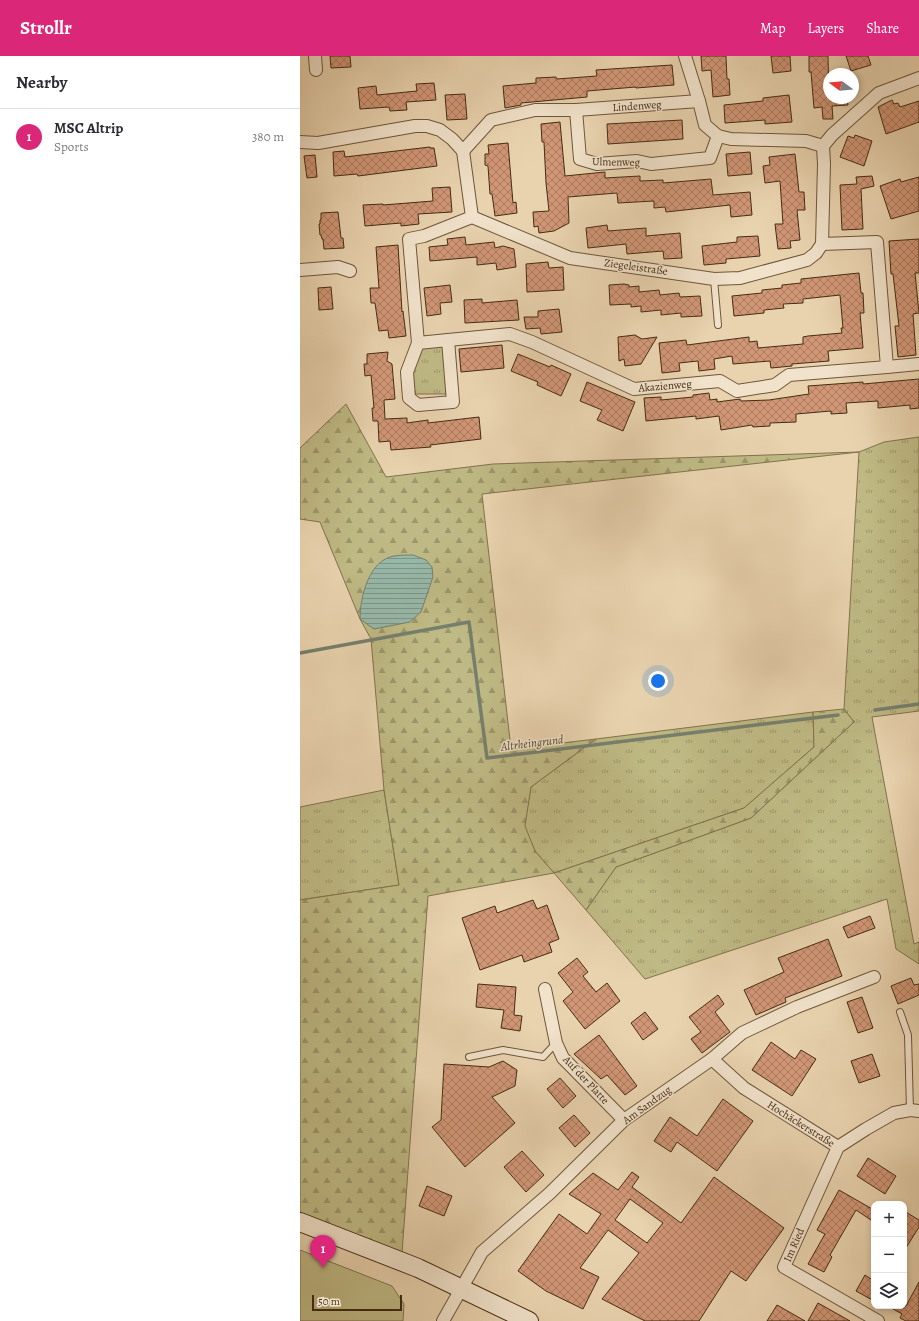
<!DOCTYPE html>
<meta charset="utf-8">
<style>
body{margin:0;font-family:Alegreya,serif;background:#f2f2f3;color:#2b2b33}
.controls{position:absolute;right:12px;bottom:12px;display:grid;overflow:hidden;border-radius:8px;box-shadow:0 2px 6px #0003}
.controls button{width:36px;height:36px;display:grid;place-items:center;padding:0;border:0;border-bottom:1px solid #e1e1e2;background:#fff;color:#2b2b33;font:20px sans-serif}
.compass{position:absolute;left:523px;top:12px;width:36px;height:36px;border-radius:50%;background:#fff;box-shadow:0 2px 6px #0003;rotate:286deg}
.scale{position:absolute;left:12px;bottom:10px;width:90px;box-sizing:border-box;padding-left:4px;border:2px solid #452c13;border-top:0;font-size:11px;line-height:14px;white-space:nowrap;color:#452c13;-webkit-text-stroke:3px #f1e2cb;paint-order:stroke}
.you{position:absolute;left:358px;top:625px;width:14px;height:14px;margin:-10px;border:3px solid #fff;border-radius:50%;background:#1a73e8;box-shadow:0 0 0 6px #1a73e833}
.badge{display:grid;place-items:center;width:26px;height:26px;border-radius:50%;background:#db2777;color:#fff;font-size:13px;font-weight:700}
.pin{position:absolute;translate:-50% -33px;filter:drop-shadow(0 1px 2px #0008)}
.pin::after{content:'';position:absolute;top:21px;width:14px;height:12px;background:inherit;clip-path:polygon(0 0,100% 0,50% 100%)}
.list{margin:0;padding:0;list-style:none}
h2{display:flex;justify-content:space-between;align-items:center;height:52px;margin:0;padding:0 16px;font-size:17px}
h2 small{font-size:13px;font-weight:400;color:#7c7c81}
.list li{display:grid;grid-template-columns:26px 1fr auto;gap:12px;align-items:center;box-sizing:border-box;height:56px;padding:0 16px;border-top:1px solid #e1e1e2}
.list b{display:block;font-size:15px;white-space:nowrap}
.list p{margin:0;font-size:13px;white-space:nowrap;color:#7c7c81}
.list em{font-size:13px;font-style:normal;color:#7c7c81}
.icon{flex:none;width:22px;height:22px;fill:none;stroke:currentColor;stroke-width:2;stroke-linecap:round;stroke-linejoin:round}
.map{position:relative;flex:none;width:619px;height:1265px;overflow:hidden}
header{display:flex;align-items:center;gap:24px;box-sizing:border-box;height:56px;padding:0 20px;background:#db2777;color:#fff}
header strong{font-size:19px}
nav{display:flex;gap:22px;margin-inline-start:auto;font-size:14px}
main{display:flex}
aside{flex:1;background:#fff}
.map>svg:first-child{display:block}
</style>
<header>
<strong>Strollr</strong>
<nav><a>Map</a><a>Layers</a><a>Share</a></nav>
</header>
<main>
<aside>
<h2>Nearby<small></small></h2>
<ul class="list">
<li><span class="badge">1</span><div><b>MSC Altrip</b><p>Sports</p></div><em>380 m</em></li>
</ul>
</aside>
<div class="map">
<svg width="619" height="1265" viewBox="0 0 619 1265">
<defs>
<pattern id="grass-tufts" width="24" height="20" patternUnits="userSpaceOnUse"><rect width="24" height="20" fill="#bfba85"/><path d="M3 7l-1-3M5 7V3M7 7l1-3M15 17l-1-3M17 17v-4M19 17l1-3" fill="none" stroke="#9d976c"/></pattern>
<pattern id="forest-firs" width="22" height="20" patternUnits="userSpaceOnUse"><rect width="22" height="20" fill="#bfba85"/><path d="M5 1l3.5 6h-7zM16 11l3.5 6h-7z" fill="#9d976c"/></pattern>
<pattern id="water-rules" width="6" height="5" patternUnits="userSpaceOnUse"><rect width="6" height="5" fill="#97b8a9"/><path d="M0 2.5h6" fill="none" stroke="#7d9688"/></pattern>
<pattern id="building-cross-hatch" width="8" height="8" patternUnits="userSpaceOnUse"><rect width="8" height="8" fill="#d19676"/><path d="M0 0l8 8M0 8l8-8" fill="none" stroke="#ab7b60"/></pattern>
</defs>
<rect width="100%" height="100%" fill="#e9d3af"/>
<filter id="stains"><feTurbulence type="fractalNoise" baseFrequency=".005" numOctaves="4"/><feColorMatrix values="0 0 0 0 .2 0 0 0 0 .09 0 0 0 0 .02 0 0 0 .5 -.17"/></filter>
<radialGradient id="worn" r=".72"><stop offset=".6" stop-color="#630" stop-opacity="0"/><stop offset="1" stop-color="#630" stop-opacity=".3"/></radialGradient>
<!-- grass -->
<g fill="url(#grass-tufts)" stroke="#82734c">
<path d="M146,286V338H115L112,308L120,287Z"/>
<path d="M619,381V655L572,661L614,888L619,886V908L596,893L587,843L345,923L286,854L316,811L451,762L554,666L544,653L559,396L584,386Z"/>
<path d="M513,656L514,691L444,752L254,817L235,795L224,770L231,731L296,683Z"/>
<path d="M84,734L99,829L0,844V751Z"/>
</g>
<!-- forest -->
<path fill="url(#forest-firs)" stroke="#82734c" d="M46,348L86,421L193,408L559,396L182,438L211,693L296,683L231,731L225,770L235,795L254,817L444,752L514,691L513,656L544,653L554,666L451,762L316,811L286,854L254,817L128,840L102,1197L0,1160V844L99,829L84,734L71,583L60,563L20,466L0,463V392Z"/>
<!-- pitch -->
<path fill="#bfba85" stroke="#82734c" d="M0,1194L92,1230L104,1248L103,1265H0Z"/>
<!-- water -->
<path fill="url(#water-rules)" stroke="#76806d" d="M113,499L126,504L132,511L133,521L121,556L110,566L74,573L60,563C60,541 69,504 94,500C100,499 107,499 113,499Z"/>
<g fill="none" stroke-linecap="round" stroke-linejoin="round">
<!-- stream -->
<g stroke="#76806d" stroke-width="3.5">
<path d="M0,597L169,566L187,702L538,659"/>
<path d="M575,654L619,648"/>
</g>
</g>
<!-- building -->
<g fill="url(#building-cross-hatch)" stroke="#452c13" fill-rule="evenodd">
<path d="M30,0H50L51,11L31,12Z"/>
<path d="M401,0H426L427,23H429L430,39L413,41L411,14L402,15Z"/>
<path d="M471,0H490L491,15L473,17Z"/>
<path d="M509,0H528L529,42H547L548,49L532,50L533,63H523L522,51L514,52L511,16H509Z"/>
<path d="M546,0H568L571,9L551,15Z"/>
<path d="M372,9L374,29L336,32V31L287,35V41L221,47V49L205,52L203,30L236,27V22L256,21L257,23L297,20L296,14Z"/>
<path d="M134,27L136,44L106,46L107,54L90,55L89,51L60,53L58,32L76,30L77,39L117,35L116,28Z"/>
<path d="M165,38L167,63L147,64L145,39Z"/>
<path d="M489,39L492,66L465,68V64L425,67L424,49L463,45V42Z"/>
<path d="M592,44L594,48L598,47L600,51L619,45V66L586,78L578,51Z"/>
<path d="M382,64L383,83L308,88L307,68Z"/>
<path d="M260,66L265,120L305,116V122L340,120V125L363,124V127L411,123L413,139L450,136L452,159L431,161L430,149L366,156L365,151L354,152V145L318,147L317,137L268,141L269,167L254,175L239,177L238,170L234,171L233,156L249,155L246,127L244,86H242L241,68Z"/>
<path d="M555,79L572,85L564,110L540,101L548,80L554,82Z"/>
<path d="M208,87L213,147L216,146L217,157L195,160L192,138H190L188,110L185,109V98H189L188,89Z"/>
<path d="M130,91V92H134L137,110L58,120L57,118L34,120L33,96L44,95L45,101Z"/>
<path d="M450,96L452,118L428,120L426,98Z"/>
<path d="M495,98L499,136H504L505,154H497L500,184L490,185L491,192L478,193L475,168H483L480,125L465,127L463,110L470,109L469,101Z"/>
<path d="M15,99L17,121L7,122L4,100Z"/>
<path d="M572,120L574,130L561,133L563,173L542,174L540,129L557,128L556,121Z"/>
<path d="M619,121V155L591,163L580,130L600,123L601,126Z"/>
<path d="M150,131L152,156L118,158L119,168L101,170V167L65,170L63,149L83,148V149L133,145L132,132Z"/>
<path d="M38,156L41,182H43L44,192L24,193L23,183H22L21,179H20L19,168H20V164H21V157Z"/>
<path d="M307,169L308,175L346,172V180L380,177L382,202L364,203L363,195L327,198L326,188L288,192L286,172Z"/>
<path d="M458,180L460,200L426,203V207L404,209L402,190L437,186V181Z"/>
<path d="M165,181L166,189L194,186L195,192L203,190L214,193L216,211L197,214L196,207L177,209V201L130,205L129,191L148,189L147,183Z"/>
<path d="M619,183V217H615L619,257L613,258L616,299L598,301L595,270H599L593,218H591L589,185Z"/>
<path d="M98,189L102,256L103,255L106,280L89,282L88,274L79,275L75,247H71L70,232H79L76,191Z"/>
<path d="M248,206L249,212L263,211L264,234L227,236L226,208Z"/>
<path d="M559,217L561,237H563L564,257H560L563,292L528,295L529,305L492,308V310L471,312L470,305L433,308L432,300L414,303L415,313L399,315L398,305L379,307L380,315L362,317L359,287L386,284L387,289L449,281V286L457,285L458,292L503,288V281L508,280L542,277L541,272H543L540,239L503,243V247L483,248L484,252L464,254V257L434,260L432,240L462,237V234L482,232V229L501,227V223Z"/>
<path d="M324,228L329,229V231L339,230V236L359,234L360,239L379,237L380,241L400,240L402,260L381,261V257L361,259V254L341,256V250L331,251V248L310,249L309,229Z"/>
<path d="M150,229L152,246L140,247L141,258L127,260L124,232Z"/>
<path d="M31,231L33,253L19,254L18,232Z"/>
<path d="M182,243V247L217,244L219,264L165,267L164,244Z"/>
<path d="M259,253L262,276L241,278L240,272L226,273L224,261H238V255Z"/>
<path d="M335,279L342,283L357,281L341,308L325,310L324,303L319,305L318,281Z"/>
<path d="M202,289L204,312L161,316L159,293Z"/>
<path d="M88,296L87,305L92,308L95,343L84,344L85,363L107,362V367L128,364V367L179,361L181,383L130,389L131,391L91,394L90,385L79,386L78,365H73L72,352H74L71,319L65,320L64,308H67V298Z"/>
<path d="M218,298L250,311L251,309L271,318L261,340L237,329L238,326L211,315Z"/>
<path d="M619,323V352L610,353V349L578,352V345L546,347L547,357L531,358V355L496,358V366L470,367V370L453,371L452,369L421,374L419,360L396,363V360L346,365L344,342L361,341V344L393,341V339L409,337L410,344L417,343V346L440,343L441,345L469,344L509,338L508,330L563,326V328Z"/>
<path d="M287,326L335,346L323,375L297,364L302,354L280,345Z"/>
<path d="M233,844L237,853L247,849L259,883L249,887L252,896L224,906L222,899L180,914L162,862L195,850L197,857Z"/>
<path d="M570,860L575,872L548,882L543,871Z"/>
<path d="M528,883L542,920L485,942L486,946L456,959L444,934L484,916L478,902Z"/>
<path d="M277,902L288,916L283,920L296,936L307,927L320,945L285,973L263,945L273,936L258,917Z"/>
<path d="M611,922L614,929L619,928V939L598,948L591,930Z"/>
<path d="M178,928L216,931L214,959L222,960L220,975L201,972L204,954L176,951Z"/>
<path d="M418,939L424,948L415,956L430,976L402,997L391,983L401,976L389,961Z"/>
<path d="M562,941L573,972L558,977L547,946Z"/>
<path d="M345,956L358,973L343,984L331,967Z"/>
<path d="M299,979L337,1030L325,1039L307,1019L301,1023L274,998Z"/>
<path d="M471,986L495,1003L501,994L516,1003L492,1040L452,1014Z"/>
<path d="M572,998L580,1020L559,1027L551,1005Z"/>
<path d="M203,1005L217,1014L215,1030L192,1041L215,1067L165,1111L132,1071L141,1064L144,1008L189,1011Z"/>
<path d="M260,1022L276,1040L263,1052L247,1033Z"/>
<path d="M423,1043L453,1065L417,1115L377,1086L371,1096L354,1085L370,1061L397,1080Z"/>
<path d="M274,1059L290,1077L275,1091L259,1072Z"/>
<path d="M222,1095L244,1119L226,1136L204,1111Z"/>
<path d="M568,1102L596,1120L585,1138L557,1120Z"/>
<path d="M332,1116L339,1121L332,1131L381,1167L414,1121L484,1172L446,1225L431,1215L399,1265H345L302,1243L339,1197L308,1174L280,1212L299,1221L283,1253L246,1235L218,1215L259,1158L287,1178L301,1158L269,1138L293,1117L318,1134ZM330,1143L363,1167L347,1187L315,1164Z"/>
<path d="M127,1130L152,1140L144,1160L119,1150Z"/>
<path d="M539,1134L574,1154V1166L556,1154L530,1199L532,1201L524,1216L508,1208L525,1178L517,1174Z"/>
<path d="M604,1155L619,1164V1171L604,1195Z"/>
<path d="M565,1219L574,1225V1245L556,1235Z"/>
<path d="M619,1226V1265H606L600,1262L602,1258L588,1250H606Z"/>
<path d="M518,1247L550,1265H508Z"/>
<path d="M477,1249L505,1265H467Z"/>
</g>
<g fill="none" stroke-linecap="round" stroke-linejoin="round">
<!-- lane casing -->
<g stroke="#6e563a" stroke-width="8">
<g id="lane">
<path d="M414,223L418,269"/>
<path d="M600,956L608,979L610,1054"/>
<path d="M169,1001L203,994L243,1001L256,987"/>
</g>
</g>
<!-- street casing -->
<g stroke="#6e563a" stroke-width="14">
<g id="street">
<path d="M15,0L16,14"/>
<path d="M385,0L399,45L405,69L418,80L431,83L506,85L523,90"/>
<path d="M276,54L399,45"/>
<path d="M0,86L18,87L115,70H127L140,74L152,83L163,95L172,161L270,202L414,223L440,222L507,204L516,197L522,188L524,108L523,90L532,79L579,37L619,22"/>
<path d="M163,95L191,64L235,54H276L280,103L297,108L337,105L351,108L410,102L418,80"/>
<path d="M0,214L38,211L50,215"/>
<path d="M148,284L210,278L232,286L334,333L420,325L437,335L475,329L489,319L587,311L577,186L522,188"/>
<path d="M118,287L148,284L153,346L118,349L109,342L107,316L118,287L109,183L124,180L172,161"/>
<path d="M587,311L619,308"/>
<path d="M245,933L256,987L263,1002L324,1064"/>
<path d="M412,1003L444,1032L538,1091L566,1073L594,1057L610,1054L619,1055"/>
<path d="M538,1091L484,1211L578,1265"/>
<path d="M143,1265L182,1196L250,1137L324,1064L412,1003L442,977L497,951L574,921"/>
</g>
</g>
<!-- secondary casing -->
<g stroke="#452c13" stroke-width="20">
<path id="secondary" d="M0,1166L118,1212L229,1265"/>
</g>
<!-- lane -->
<use href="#lane" stroke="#f1e2cb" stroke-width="6"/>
<!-- street -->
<use href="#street" stroke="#f1e2cb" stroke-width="12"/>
<!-- secondary -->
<use href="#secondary" stroke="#f1e2cb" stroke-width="18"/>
</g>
<g text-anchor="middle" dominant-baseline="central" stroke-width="3" stroke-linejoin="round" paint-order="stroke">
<!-- street labels -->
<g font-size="11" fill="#452c13" stroke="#f1e2cb">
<text transform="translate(337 50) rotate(-4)">Lindenweg</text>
<text transform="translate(316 106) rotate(1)">Ulmenweg</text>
<text transform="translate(336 211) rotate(8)">Ziegeleistraße</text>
<text transform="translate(365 330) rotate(-5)">Akazienweg</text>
<text transform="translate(286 1024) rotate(47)">Auf der Platte</text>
<text transform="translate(347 1049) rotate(-36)">Am Sandzug</text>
<text transform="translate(501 1068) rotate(32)">Hochäckerstraße</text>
<text transform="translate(494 1189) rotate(-66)">Im Ried</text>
</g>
<!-- water labels -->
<g font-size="12" font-style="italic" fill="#554831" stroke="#f1e2cb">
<text transform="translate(232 687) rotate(-7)">Altrheingrund</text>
</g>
</g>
<rect width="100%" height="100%" filter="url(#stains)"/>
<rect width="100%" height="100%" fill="url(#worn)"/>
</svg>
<div class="controls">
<button>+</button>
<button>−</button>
<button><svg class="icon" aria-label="layers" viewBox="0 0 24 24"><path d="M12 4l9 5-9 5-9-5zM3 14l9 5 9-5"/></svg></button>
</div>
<svg class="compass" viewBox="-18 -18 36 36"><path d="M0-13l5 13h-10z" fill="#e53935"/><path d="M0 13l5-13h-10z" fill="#7c7c81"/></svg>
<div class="scale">50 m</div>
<div class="you"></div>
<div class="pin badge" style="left:23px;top:1212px">1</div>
</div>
</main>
